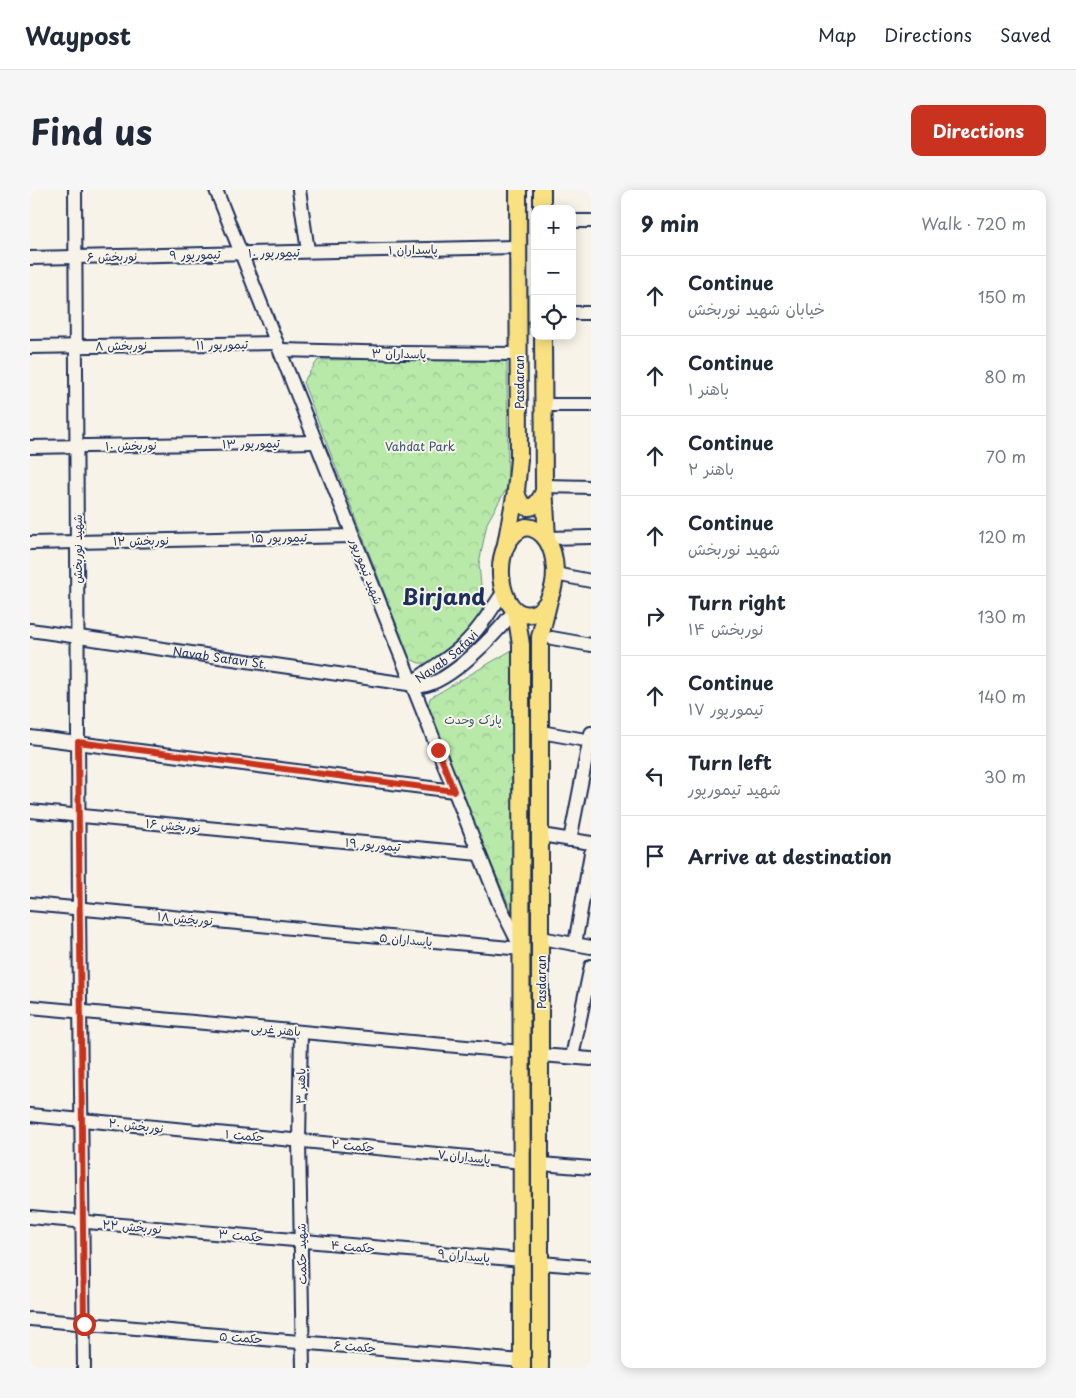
<!DOCTYPE html>
<meta charset="utf-8">
<style>
body{margin:0;font-family:"Playpen Sans","Playpen Sans Arabic",sans-serif;background:#f6f6f7;color:#1f2937}
.controls{position:absolute;right:15px;top:15px;display:grid;overflow:hidden;border-radius:10px;box-shadow:0 2px 12px #0003}
.controls button{width:45px;height:45px;display:grid;place-items:center;padding:0;border:0;border-bottom:1px solid #e0e1e3;background:#fff;color:#1f2937;font:25px sans-serif}
.stop{position:absolute;width:15px;height:15px;margin:-11px;border:4px solid #c8321e;border-radius:50%;background:#fff}
.stop.end{background:#c8321e;border-color:#fff;box-shadow:0 1px 5px #0008}
.list{margin:0;padding:0;list-style:none}
h2{display:flex;justify-content:space-between;align-items:center;height:65px;margin:0;padding:0 20px;font-size:21px}
h2 small{font-size:16px;font-weight:400;color:#747a83}
.list li{display:grid;grid-template-columns:32px 1fr auto;gap:15px;align-items:center;box-sizing:border-box;height:80px;padding:0 20px;border-top:1px solid #e0e1e3}
.list b{display:block;font-size:19px;white-space:nowrap}
.list p{margin:0;font-size:16px;white-space:nowrap;color:#747a83}
.list em{font-size:16px;font-style:normal;color:#747a83}
.icon{flex:none;width:28px;height:28px;fill:none;stroke:currentColor;stroke-width:2;stroke-linecap:round;stroke-linejoin:round}
.map{position:relative;flex:none;width:561px;height:1178px;overflow:hidden;border-radius:10px}
header{display:flex;align-items:center;gap:30px;box-sizing:border-box;height:70px;padding:0 25px;background:#fff;border-bottom:1px solid #e0e1e3}
header strong{font-size:24px}
nav{display:flex;gap:28px;margin-inline-start:auto;font-size:18px}
.intro{display:flex;align-items:center;justify-content:space-between;box-sizing:border-box;height:120px;padding:0 30px}
h1{margin:0;font-size:35px}
.button{padding:12px 22px;border-radius:10px;background:#c8321e;color:#fff;font-size:18px;font-weight:700}
main{display:flex;gap:30px;padding:0 30px}
aside{flex:1;background:#fff;border-radius:10px;box-shadow:0 2px 12px #0003}
.map>svg:first-child{display:block}
</style>
<header>
<strong>Waypost</strong>
<nav><a>Map</a><a>Directions</a><a>Saved</a></nav>
</header>
<div class="intro"><h1>Find us</h1><a class="button">Directions</a></div>
<main>
<div class="map">
<svg width="561" height="1178" viewBox="0 0 561 1178">
<defs>
<pattern id="park-crowns" width="20" height="18" patternUnits="userSpaceOnUse" patternTransform="scale(1.25)"><rect width="20" height="18" fill="#b8e9a9"/><path d="M2 6a3 3 0 1 1 6 0M12 15a3 3 0 1 1 6 0" fill="none" stroke="#9ec894"/></pattern>
</defs>
<rect width="100%" height="100%" fill="#f7f3e8"/>
<filter id="ink" filterUnits="userSpaceOnUse"><feTurbulence type="fractalNoise" baseFrequency=".02" numOctaves="2"/><feDisplacementMap in="SourceGraphic" scale="10" xChannelSelector="R" yChannelSelector="G"/><feConvolveMatrix kernelMatrix="1 2 1 2 8 2 1 2 1" color-interpolation-filters="sRGB"/></filter>
<g filter="url(#ink)">
<!-- park -->
<g fill="url(#park-crowns)" stroke="#6a8c84">
<path d="M477,168L478,296L457,333L449,374L453,417L444,435L432,452L408,470L399,473H389L380,469L273,192L288,170Z"/>
<path d="M482,460L484,727L397,522L400,508Z"/>
</g>
<g fill="none" stroke-linecap="round" stroke-linejoin="round">
<!-- minor casing -->
<g stroke="#1b2f5e" stroke-width="16">
<g id="minor">
<path d="M45,0L49,719L54,1178"/>
<path d="M186,0L470,716L491,758"/>
<path d="M269,0L278,61"/>
<path d="M542,31H561"/>
<path d="M0,68L488,57"/>
<path d="M542,123H561"/>
<path d="M0,157L247,153"/>
<path d="M250,160L372,163L489,164"/>
<path d="M513,215H561"/>
<path d="M0,257L286,252"/>
<path d="M514,296L561,297"/>
<path d="M517,348L561,347"/>
<path d="M0,353L323,346"/>
<path d="M525,384L561,391"/>
<path id="s1" d="M0,440L392,496C421,492 466,444 484,421"/>
<path d="M522,448L561,455"/>
<path id="s2" d="M381,494C398,479 418,470 434,454C450,439 462,419 474,401"/>
<path d="M511,542L561,551"/>
<path d="M0,547L424,601"/>
<path d="M0,621L449,664"/>
<path d="M511,645L561,653"/>
<path d="M540,650L561,543"/>
<path d="M0,714L491,759"/>
<path d="M511,748L561,757"/>
<path d="M545,754L561,663"/>
<path d="M0,817L492,862"/>
<path d="M271,842L269,950L273,1178"/>
<path d="M511,865L561,869"/>
<path d="M542,867L561,776"/>
<path d="M0,925L492,972"/>
<path d="M511,974L561,978"/>
<path d="M0,1027L492,1070"/>
<path d="M511,1073L561,1077"/>
<path d="M0,1129L492,1171"/>
</g>
</g>
<!-- major casing -->
<g stroke="#1b2f5e" stroke-width="20">
<g id="major">
<path d="M512,0V19"/>
<path d="M513,146L514,296L517,348"/>
<path d="M486,301C491,324 507,321 514,301"/>
<path d="M496,337C534,340 533,417 502,424C467,432 457,349 496,337Z"/>
<path d="M476,354L486,301L489,269L488,0"/>
<path d="M486,422L491,455L492,1178"/>
<path d="M510,1178V447L520,406"/>
</g>
</g>
<!-- minor -->
<use href="#minor" stroke="#f7f3e8" stroke-width="12"/>
<!-- major -->
<use href="#major" stroke="#f9e181" stroke-width="16"/>
</g>
</g>
<g fill="none" stroke-linecap="round" stroke-linejoin="round" filter="url(#ink)">
<!-- route -->
<path stroke="#c8321e" stroke-width="6" d="M54,1134L48,552L424,601L408,560"/>
</g>
<g text-anchor="middle" dominant-baseline="central" stroke-width="4" stroke-linejoin="round" paint-order="stroke">
<!-- street labels -->
<g font-size="12" fill="#1b2f5e" stroke="#f7f3e8">
<text transform="translate(383 59) rotate(-1)">پاسداران ۱</text>
<text transform="translate(244 62) rotate(-1)">تیمورپور ۱۰</text>
<text transform="translate(165 64) rotate(-1)">تیمورپور ۹</text>
<text transform="translate(82 66) rotate(-1)">نوربخش ۶</text>
<text transform="translate(192 154) rotate(-1)">تیمورپور ۱۱</text>
<text transform="translate(91 155) rotate(-1)">نوربخش ۸</text>
<text transform="translate(369 163) rotate(1)">پاسداران ۳</text>
<text transform="translate(489 192) rotate(-90)">Pasdaran</text>
<text transform="translate(221 253) rotate(-1)">تیمورپور ۱۳</text>
<text transform="translate(101 255) rotate(-1)">نوربخش ۱۰</text>
<text transform="translate(249 347) rotate(-1)">تیمورپور ۱۵</text>
<text transform="translate(111 350) rotate(-1)">نوربخش ۱۲</text>
<text transform="translate(47 359) rotate(-90)">شهید نوربخش</text>
<text transform="translate(337 381) rotate(69)">شهید تیمورپور</text>
<text stroke="none"><textPath href="#s2" startOffset="45">Navab Safavi</textPath></text>
<text stroke="none"><textPath href="#s1" startOffset="192">Navab Safavi St.</textPath></text>
<text transform="translate(143 635) rotate(5)">نوربخش ۱۶</text>
<text transform="translate(343 654) rotate(5)">تیمورپور ۱۹</text>
<text transform="translate(155 728) rotate(5)">نوربخش ۱۸</text>
<text transform="translate(376 749) rotate(5)">پاسداران ۵</text>
<text transform="translate(511 792) rotate(-90)">Pasdaran</text>
<text transform="translate(246 839) rotate(5)">باهنر غربی</text>
<text transform="translate(270 896) rotate(-89)">باهنر ۳</text>
<text transform="translate(106 935) rotate(6)">نوربخش ۲۰</text>
<text transform="translate(215 945) rotate(5)">حکمت ۱</text>
<text transform="translate(323 955) rotate(5)">حکمت ۲</text>
<text transform="translate(434 966) rotate(6)">پاسداران ۷</text>
<text transform="translate(102 1036) rotate(5)">نوربخش ۲۲</text>
<text transform="translate(211 1045) rotate(5)">حکمت ۳</text>
<text transform="translate(323 1056) rotate(5)">حکمت ۴</text>
<text transform="translate(271 1064) rotate(-91)">شهید حکمت</text>
<text transform="translate(434 1065) rotate(5)">پاسداران ۹</text>
<text transform="translate(211 1147) rotate(4)">حکمت ۵</text>
<text transform="translate(325 1156) rotate(5)">حکمت ۶</text>
</g>
<!-- park labels -->
<g font-size="12" fill="#3a546d" stroke="#f7f3e8">
<text x="390" y="256">Vahdat Park</text>
<text x="443" y="529">پارک وحدت</text>
</g>
<!-- town labels -->
<g font-size="22" font-weight="bold" fill="#1b2f5e" stroke="#f7f3e8">
<text x="414" y="405">Birjand</text>
</g>
</g>
</svg>
<div class="controls">
<button>+</button>
<button>−</button>
<button><svg class="icon" aria-label="locate" viewBox="0 0 24 24"><circle cx="12" cy="12" r="6"/><path d="M12 2v4M12 18v4M2 12h4M18 12h4"/></svg></button>
</div>
<div class="stop" style="left:54px;top:1134px"></div>
<div class="stop end" style="left:408px;top:560px"></div>
</div>
<aside>
<h2>9 min<small>Walk · 720 m</small></h2>
<ul class="list">
<li><svg class="icon" aria-label="ahead" viewBox="0 0 24 24"><path d="M12 20V5M6 11l6-6 6 6"/></svg><div><b>Continue</b><p>خیابان شهید نوربخش</p></div><em>150 m</em></li>
<li><svg class="icon" aria-label="ahead" viewBox="0 0 24 24"><path d="M12 20V5M6 11l6-6 6 6"/></svg><div><b>Continue</b><p>باهنر ۱</p></div><em>80 m</em></li>
<li><svg class="icon" aria-label="ahead" viewBox="0 0 24 24"><path d="M12 20V5M6 11l6-6 6 6"/></svg><div><b>Continue</b><p>باهنر ۲</p></div><em>70 m</em></li>
<li><svg class="icon" aria-label="ahead" viewBox="0 0 24 24"><path d="M12 20V5M6 11l6-6 6 6"/></svg><div><b>Continue</b><p>شهید نوربخش</p></div><em>120 m</em></li>
<li><svg class="icon" aria-label="right" viewBox="0 0 24 24"><path d="M7 20v-9h11M14 6l5 5-5 5"/></svg><div><b>Turn right</b><p>نوربخش ۱۴</p></div><em>130 m</em></li>
<li><svg class="icon" aria-label="ahead" viewBox="0 0 24 24"><path d="M12 20V5M6 11l6-6 6 6"/></svg><div><b>Continue</b><p>تیمورپور ۱۷</p></div><em>140 m</em></li>
<li><svg class="icon" aria-label="left" viewBox="0 0 24 24"><path d="M17 20v-9H6M10 6l-5 5 5 5"/></svg><div><b>Turn left</b><p>شهید تیمورپور</p></div><em>30 m</em></li>
<li><svg class="icon" aria-label="arrive" viewBox="0 0 24 24"><path d="M6 21V4h12l-3 4 3 4H6"/></svg><div><b>Arrive at destination</b></div></li>
</ul>
</aside>
</main>
